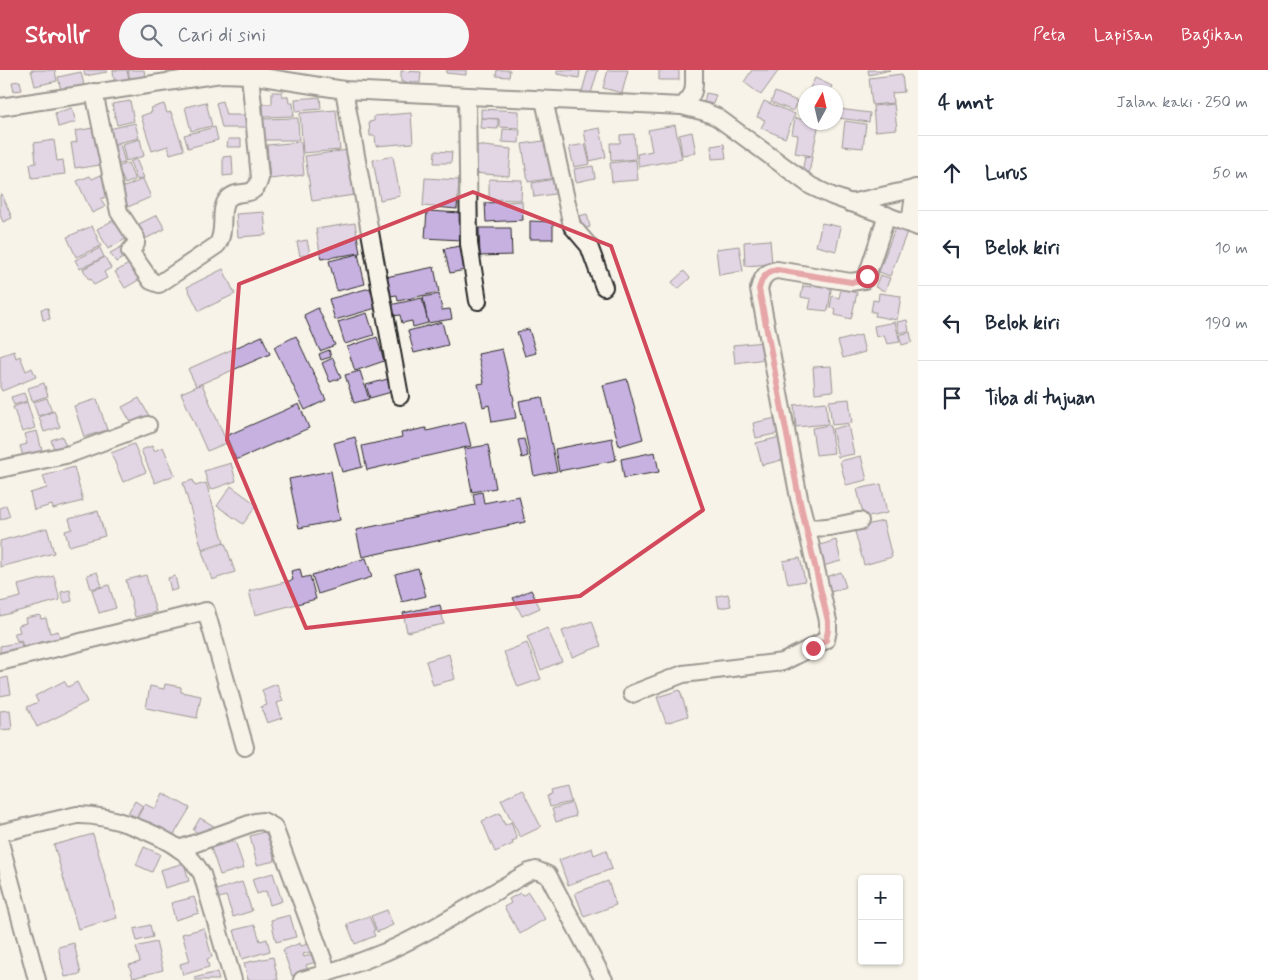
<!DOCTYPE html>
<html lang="id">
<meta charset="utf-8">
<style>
body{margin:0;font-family:Mynerve,sans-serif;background:#f6f6f7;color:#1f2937}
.controls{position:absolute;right:15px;bottom:15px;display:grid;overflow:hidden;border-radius:5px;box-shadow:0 1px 4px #0004}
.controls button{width:45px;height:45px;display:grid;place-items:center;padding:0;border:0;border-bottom:1px solid #e0e1e3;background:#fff;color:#1f2937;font:25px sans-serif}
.compass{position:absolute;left:798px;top:15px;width:45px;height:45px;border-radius:50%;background:#fff;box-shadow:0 1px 4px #0004;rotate:8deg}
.stop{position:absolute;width:15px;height:15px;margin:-11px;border:4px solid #d1495b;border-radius:50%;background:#fff}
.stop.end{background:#d1495b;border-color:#fff;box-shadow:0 1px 5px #0008}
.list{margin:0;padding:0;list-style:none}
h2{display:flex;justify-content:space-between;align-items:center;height:65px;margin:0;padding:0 20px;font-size:21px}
h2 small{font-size:16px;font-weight:400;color:#747a83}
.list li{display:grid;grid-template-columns:32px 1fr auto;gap:15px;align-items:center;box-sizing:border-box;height:75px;padding:0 20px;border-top:1px solid #e0e1e3}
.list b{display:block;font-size:19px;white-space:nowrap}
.list em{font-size:16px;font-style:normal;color:#747a83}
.icon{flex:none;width:28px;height:28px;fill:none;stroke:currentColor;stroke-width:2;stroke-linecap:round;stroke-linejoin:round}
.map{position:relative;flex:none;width:918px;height:910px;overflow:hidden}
header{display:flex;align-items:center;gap:30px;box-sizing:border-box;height:70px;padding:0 25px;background:#d1495b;color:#fff}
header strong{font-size:24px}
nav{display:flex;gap:28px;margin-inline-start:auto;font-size:18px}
.search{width:350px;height:45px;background:#f6f6f7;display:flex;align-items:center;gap:12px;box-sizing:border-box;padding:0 18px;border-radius:28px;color:#747a83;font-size:19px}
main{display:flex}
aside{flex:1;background:#fff}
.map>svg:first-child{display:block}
</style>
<header>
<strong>Strollr</strong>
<div class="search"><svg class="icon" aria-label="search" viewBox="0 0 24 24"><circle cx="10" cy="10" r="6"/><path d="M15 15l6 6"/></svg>Cari di sini</div>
<nav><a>Peta</a><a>Lapisan</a><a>Bagikan</a></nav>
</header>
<main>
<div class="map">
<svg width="918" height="910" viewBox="0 0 918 910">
<rect width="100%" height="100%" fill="#f7f3e8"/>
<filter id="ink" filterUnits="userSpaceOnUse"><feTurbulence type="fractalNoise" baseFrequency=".02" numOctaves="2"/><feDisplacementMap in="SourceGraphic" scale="10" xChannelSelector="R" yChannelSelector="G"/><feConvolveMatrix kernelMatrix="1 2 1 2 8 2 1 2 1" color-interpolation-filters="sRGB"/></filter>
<g filter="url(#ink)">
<!-- building -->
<g fill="#c7b1e1" stroke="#2b2b2b">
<path d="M31,0H55L57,11L35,16Z"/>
<path d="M84,0H107V2L85,6Z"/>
<path d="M113,0H127L130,15L115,17Z"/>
<path d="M128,0H144L146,11L131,14Z"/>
<path d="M447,0H466V5L446,3Z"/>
<path d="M497,0H510L509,7L496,6Z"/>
<path d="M557,0H580L579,8L557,4Z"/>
<path d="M588,0H598L590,27L581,25Z"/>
<path d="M608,0H628L622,23L603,18Z"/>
<rect x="659" y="0" width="20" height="10"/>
<path d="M752,0H779L761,25L744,12Z"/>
<path d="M868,0H890L869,5Z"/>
<path d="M401,1L421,2L420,13L401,12Z"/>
<path d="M81,2L85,20L62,25L58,7Z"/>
<path d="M902,4L904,22L892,23L893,33L872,35L869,8Z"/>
<path d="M815,8L832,16L829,22H808Z"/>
<path d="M20,11L22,20L14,21L12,12Z"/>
<path d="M272,22H282V26H288L289,33H293L294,46L264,47L263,34H272Z"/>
<path d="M775,22L797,31L793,41L771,32Z"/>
<path d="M706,23L716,25L713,34L704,32Z"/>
<path d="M320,27L321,39L296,41L295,29Z"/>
<path d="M806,28V46L798,42Z"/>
<path d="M130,31L134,51L117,55L112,34Z"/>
<path d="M222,31L226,45H252V58H222L216,33Z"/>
<path d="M764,31L795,44L785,68L761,58L765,50L757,47Z"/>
<path d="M206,32L212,56L191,61L185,37Z"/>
<path d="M164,34L167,43L171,42L184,80L170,84L168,76L152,81L141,46L152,42L151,38Z"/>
<path d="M894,34L897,59L875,61L873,36Z"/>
<path d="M72,38L76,52L58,57L55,43Z"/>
<path d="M481,39L519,41V58L499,57V49L481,48Z"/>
<path d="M839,39L870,43L869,52L838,48Z"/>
<path d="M336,40L340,80L303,83L300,43Z"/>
<path d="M411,43L413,73L376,76L375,66H370L369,52L374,51V46Z"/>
<path d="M298,48L299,70H262L261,49Z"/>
<path d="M481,48L498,49V59L480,58Z"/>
<path d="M795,48L806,50V52L819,53L812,86L795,83L798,65L792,64Z"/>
<path d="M845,51L866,54L863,78L842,76Z"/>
<path d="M135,53L139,68L113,74L109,59Z"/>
<path d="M675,55L682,89L639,97L637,84L652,81L648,60Z"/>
<path d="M99,57L106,94L81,98V97L75,98L71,73L77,72L75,61Z"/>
<path d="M215,57L218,70L188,78L184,65Z"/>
<path d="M600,58L606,87L590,91L584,61Z"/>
<path d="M503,59L520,60L519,73L502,72Z"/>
<path d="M692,62L696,83L682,85L679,65Z"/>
<path d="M634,64L636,89L611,91L610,73H620V65Z"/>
<path d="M140,69L144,86L126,91L122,74Z"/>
<path d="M228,69H241V77H227Z"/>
<path d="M54,70L57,91L63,90L65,104L32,108L30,94L36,93L34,73Z"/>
<path d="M550,70L555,108L528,112L522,74Z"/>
<path d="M301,72L304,105L270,109L267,75Z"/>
<path d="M120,74L125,93L115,95L111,76Z"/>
<path d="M585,74L590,94L574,97L569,77Z"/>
<path d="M724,74L726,88L712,89L711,76Z"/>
<path d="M475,75L511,79L509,106L473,103Z"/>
<path d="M348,80L355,125L312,131L305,86Z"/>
<path d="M435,81L452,82L451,93H434Z"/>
<path d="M232,86L233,105L223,106V87Z"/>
<path d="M393,86L400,126L380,130L373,90Z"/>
<path d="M805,86L812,87L809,104L802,103Z"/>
<path d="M136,89L144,108L137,110L130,92Z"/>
<path d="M636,90L638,110L612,112L610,93Z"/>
<path d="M128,93L135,110L125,114L118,97Z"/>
<path d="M593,96L595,108L576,112L574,99Z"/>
<path d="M101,105L110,125L101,129L105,137L92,143L77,111L90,106L92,109Z"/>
<path d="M425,108L459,110L457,139L423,136Z"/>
<path d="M559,108L561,123L534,127L532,113Z"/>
<path d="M143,109L151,127L128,137L120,119Z"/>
<path d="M489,109L522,110L521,130L489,129Z"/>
<path d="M2,124L12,148L3,152L0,145V125Z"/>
<path d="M522,131L523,150L486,152L485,133Z"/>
<path d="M427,141L462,143L460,170L425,168Z"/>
<path d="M264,142L266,165L238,167L236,144Z"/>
<path d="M587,144L590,157L579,160L575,147Z"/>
<path d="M157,145L165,159L143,170L135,156Z"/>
<path d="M121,146L131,166L108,179L97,159Z"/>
<path d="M530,151L553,152V169H530Z"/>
<path d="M355,153L360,183L321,189L316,159Z"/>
<path d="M822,153L841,157L836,181L816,176Z"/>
<path d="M92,156L101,176L76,187L67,167Z"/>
<path d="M479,158H511L512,185L480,186Z"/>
<path d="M895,158L907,162L890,206L879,202Z"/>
<path d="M307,170L310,184L300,186L297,172Z"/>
<path d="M770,170L772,194L745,196L744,172Z"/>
<path d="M460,176L465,200L450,203L444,179Z"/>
<path d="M739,176L743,201L719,205L716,179Z"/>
<path d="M121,177L127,186L116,192L110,183Z"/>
<path d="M100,178L104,187L80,199L75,190Z"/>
<path d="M358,184L365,214L337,221L329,191Z"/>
<path d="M105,187L111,198L104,202L107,208L94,215L91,209L89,210L83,199Z"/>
<path d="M132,192L142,208L125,218L115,202Z"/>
<path d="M434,197L439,222L398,231L397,225L390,226L386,207Z"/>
<path d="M223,199L235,224L199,241L187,217Z"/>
<path d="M684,201L690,208L678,219L672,212Z"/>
<path d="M880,205L890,208L885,221L875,217Z"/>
<path d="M813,211L832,213L828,241L809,239L811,229L801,227L803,216L812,217Z"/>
<path d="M370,218L376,238L335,250L329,229Z"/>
<path d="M841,219L857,223L851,249L835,245L836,239L830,238L832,226L839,228Z"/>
<path d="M879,223L901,226L897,250L875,246L876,242H871L873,230L878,231Z"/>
<path d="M439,224L442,240L450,239L452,249L428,253L423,227Z"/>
<path d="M422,228L428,253L413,257L412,251L402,253L400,245L393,246L390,235Z"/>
<path d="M48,238L50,249L43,250L41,239Z"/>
<path d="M318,238L335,275L320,281L304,245Z"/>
<path d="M367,243L374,265L345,274L338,252Z"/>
<path d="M907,250L909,261L899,263L897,252Z"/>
<path d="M442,252L448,275L414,283L408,261Z"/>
<path d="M895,252L900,272L887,274L884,265L876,267L874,256Z"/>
<path d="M529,259L536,283L525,286L517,262Z"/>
<path d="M910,262L912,272L902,275L899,265Z"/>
<path d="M861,265L865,282L843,288L838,271Z"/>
<path d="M262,266L270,284L196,316L188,299Z"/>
<path d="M296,266L326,330L305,340L274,277Z"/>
<path d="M377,267L384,291L355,301L347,277Z"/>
<path d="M764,272L766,289L735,293L733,275Z"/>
<path d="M502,279L514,330L513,331L516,348L492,352L489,335L483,337L478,314L484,313L478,284Z"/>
<path d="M329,280L331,287L321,290L319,284Z"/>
<path d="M14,281L16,288L20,286L26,301L32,298L36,307L2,321L0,317V286Z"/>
<path d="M333,288L341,308L330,312L322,293Z"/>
<path d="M831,296L833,321L815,323L813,297Z"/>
<path d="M360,301L369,329L354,333L345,305Z"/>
<path d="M391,308L395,321L370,328L366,315Z"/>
<path d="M627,309L643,369L619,376L603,315Z"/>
<path d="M44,313L48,326L32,331L28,318Z"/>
<path d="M202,314L227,373L207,381L181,323Z"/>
<path d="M24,323L27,331L14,335L11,327Z"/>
<path d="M542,327L557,401L534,406L519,331Z"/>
<path d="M47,328L52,341L38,346L33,332Z"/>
<path d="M139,328L151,349L134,358L122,337Z"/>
<path d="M97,329L107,360L84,367L74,336Z"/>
<path d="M849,329L852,353L832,355L829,331Z"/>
<path d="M27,332L35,358L22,362L13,337Z"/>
<path d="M826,332L828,354L796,357L794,335Z"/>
<path d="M299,334L309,358L236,390L226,366Z"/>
<path d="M54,341L60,357L44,362L39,347Z"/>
<path d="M776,348L780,363L756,368L753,353Z"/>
<path d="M465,352L471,376L367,400L362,376L402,367L401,363L426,358L427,361Z"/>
<path d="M830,355L834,383L816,385L812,358Z"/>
<path d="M848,355L854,384L838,387L832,359Z"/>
<path d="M37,361L44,388L25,393L20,376L27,374L24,364Z"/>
<path d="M62,366L68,381L56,385L51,370Z"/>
<path d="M355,367L362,397L342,402L334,373Z"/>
<path d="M780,367L786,389L762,395L756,373Z"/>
<path d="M612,368L616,390L559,401L555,379Z"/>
<path d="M524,369L528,386L522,388L518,370Z"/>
<path d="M134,374L146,402L123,412L111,383Z"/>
<path d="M488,375L496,418L472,422L464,379Z"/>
<path d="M152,376L154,381L163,377L175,405L155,413L141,380Z"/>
<path d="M655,382L659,402L624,408L621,389Z"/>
<path d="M861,386L867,410L846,415L840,391Z"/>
<path d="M231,393L236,411L210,420L204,401Z"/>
<path d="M74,397L83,431L53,439L52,435L34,440L30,423L47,418L43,406Z"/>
<path d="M331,401L340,450L299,458L289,409Z"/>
<path d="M193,410L195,416L206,413L224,472L202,479L183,413Z"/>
<path d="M881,414L887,443L864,448L857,419Z"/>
<path d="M231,416L257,435L243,454L217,436Z"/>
<path d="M482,422L484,433L519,426L525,452L362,487L356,460L475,435L473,424Z"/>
<path d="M6,435L10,446L0,450V438Z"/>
<path d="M98,441L105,466L69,476L65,461L72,459L69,449Z"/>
<path d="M883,451L892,487L864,495L854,458Z"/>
<path d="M47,458L54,483L0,497V471Z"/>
<path d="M836,470L841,491L823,496L817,476Z"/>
<path d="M225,473L235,502L212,510L202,481Z"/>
<path d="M366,488L372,507L318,524L312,505Z"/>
<path d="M800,488L805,511L788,514L783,491Z"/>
<path d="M418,498L426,526L402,532L395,504Z"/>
<path d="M300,499L302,508L310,506L316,529L255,545L249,521L293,510L291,501Z"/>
<path d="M97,502L102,516L91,519L87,505Z"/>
<path d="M841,502L846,517L828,523L823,508Z"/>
<path d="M146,505L156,542L135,547L126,510Z"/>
<path d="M54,506L60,530L0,546V532L21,527L18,515Z"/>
<path d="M175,506L178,519L171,521L168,508Z"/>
<path d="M109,515L116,538L99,543L92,520Z"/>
<path d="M70,520L72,531L64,533L61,522Z"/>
<path d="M531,520L540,538L522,546L513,528Z"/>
<path d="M728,524L731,536L719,538L717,526Z"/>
<path d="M440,535L444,554L407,562L403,543Z"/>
<path d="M40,545L41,549L46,548L50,563L58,561L61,571L25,584L21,570L17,571L14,563L20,562L18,555L26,553L25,548Z"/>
<path d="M592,551L601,576L572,587L562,561Z"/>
<path d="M547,558L562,591L541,600L527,567Z"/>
<path d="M21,572L23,584H0V576Z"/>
<path d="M527,573L541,609L518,617L504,582Z"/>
<path d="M449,584L455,609L433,615L426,591Z"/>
<path d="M8,607L11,624L0,626V609Z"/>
<path d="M64,611L68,617L77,612L87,632L37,657L27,637L38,632L35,626Z"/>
<path d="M165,614L181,617V622L201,626L197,648L146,638L150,616L164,619Z"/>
<path d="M277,614L283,631L277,633L282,648L267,653L261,637L267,635L262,620Z"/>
<path d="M680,620L688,646L666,653L657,627Z"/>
<path d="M10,640L12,659L0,660V641Z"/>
<path d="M567,717L571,732L550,737L547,726L552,725L551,721Z"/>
<path d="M522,719L541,757L520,767L501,730Z"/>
<path d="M163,723L190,738L172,768L137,748L145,734L155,739Z"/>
<path d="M135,731L143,736L136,747L128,743Z"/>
<path d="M572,733L576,746L556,752L552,739Z"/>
<path d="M500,743L505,755L511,752L517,769L512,771L513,774L495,782L482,751Z"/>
<path d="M200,748L214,756L207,768L193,760Z"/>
<path d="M267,761L275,791L257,795L250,766Z"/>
<path d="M93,764L117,848L78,859L54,775Z"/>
<path d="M235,771L244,798L220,805L211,778Z"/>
<path d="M144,777L160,784L152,802L136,795Z"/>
<path d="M592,778L594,785L606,780L612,799L568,815L559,790Z"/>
<path d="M184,793L189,811L165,818L160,800Z"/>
<path d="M273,803L282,831L270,835L266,821L257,824L252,809Z"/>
<path d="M608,811L616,835L584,847L575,823Z"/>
<path d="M242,812L252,841L233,847L226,826L219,828L216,820Z"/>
<path d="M528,822L545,849L520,864L504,837L511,833L509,829L520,823L522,826Z"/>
<path d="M194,827L199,843L175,850L171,833Z"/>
<path d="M387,840L393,855L377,862L371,846Z"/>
<path d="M290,845L296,867L276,872L271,850Z"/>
<path d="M369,846L375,860L373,861L375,866L355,874L347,854Z"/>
<path d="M150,855L153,867L137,871L134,859Z"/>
<path d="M255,855L260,871L267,869L270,881L242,889L234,860Z"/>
<path d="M204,858L212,887L207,889L209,897L183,905L180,894L190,891L182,864Z"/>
<path d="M156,872L163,900L133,908L129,895L140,892L136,877Z"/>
<path d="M74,873L81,904L65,907L58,877Z"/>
<path d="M300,873L301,876L308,874L311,882L303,884L304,887L313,884L316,892L306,895L308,900L292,906L283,880Z"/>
<path d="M273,887L278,910H248L244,893Z"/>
<path d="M217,902L219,910H195L194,908Z"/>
</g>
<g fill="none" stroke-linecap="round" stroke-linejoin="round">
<!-- minor casing -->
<g stroke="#2b2b2b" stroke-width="20">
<g id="minor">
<path d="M344,20L400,326"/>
<path d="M94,22L119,142L136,168V174L130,181L151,211L159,214L217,175C227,161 218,141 227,130C238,116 254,132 260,108L250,5"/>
<path d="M467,27L469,174L478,231"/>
<path d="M544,30L572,156L589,176L604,217"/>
<path d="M682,36C696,23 694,19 694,0"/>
<path d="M0,37L221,4L250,5L344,20L682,36L705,42L717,47L811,116L832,126L918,157"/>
<path d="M850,133L918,118"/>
<path d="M910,153L915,118"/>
<path d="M0,399L70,384L148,355"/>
<path d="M860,451C847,453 817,462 806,455L799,428L759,219C762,208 765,202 777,200L851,212L864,210L867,206L887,145"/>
<path d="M0,592L206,541L245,677"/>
<path d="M632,624L683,604L783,592L826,570L828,560V551L806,455"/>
<path d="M0,763L77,745C108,744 157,762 182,781C191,787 196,795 202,804L233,910"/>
<path d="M0,772L37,910"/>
<path d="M179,779L255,752L263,751L274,757L328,903"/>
<path d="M302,910C330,903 358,893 385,882C435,860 481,829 529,802L536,800L548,805L604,910"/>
</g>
</g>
<!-- minor -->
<use href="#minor" stroke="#f7f3e8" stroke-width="16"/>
</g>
</g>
<g fill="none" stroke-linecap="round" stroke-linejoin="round" filter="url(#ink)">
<!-- route -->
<path stroke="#d1495b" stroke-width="6" d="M813,578L826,570L828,560V551L799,428L759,219C762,208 765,202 777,200L851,212C858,212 863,212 867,206"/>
</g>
<!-- marked area -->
<path d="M0 0H918V910H0ZM473,122L611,176L703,440L580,526L306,558L227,370L239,214Z" fill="#f7f3e8" fill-opacity=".55" fill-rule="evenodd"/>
<path fill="none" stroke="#d1495b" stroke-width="4" stroke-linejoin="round" d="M473,122L611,176L703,440L580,526L306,558L227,370L239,214Z"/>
</svg>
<div class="controls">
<button>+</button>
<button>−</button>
</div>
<svg class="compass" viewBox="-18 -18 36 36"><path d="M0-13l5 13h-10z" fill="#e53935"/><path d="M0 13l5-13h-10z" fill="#747a83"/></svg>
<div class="stop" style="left:867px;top:206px"></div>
<div class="stop end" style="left:813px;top:578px"></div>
</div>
<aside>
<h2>4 mnt<small>Jalan kaki · 250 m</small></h2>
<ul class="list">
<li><svg class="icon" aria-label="ahead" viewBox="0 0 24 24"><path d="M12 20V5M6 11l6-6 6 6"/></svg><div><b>Lurus</b></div><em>50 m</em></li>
<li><svg class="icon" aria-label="left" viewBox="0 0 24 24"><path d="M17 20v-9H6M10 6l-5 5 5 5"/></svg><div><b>Belok kiri</b></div><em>10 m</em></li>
<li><svg class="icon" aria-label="left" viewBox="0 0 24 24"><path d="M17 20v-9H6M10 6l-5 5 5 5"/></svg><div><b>Belok kiri</b></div><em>190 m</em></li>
<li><svg class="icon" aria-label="arrive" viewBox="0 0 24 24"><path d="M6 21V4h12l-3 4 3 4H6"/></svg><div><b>Tiba di tujuan</b></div></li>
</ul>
</aside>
</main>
